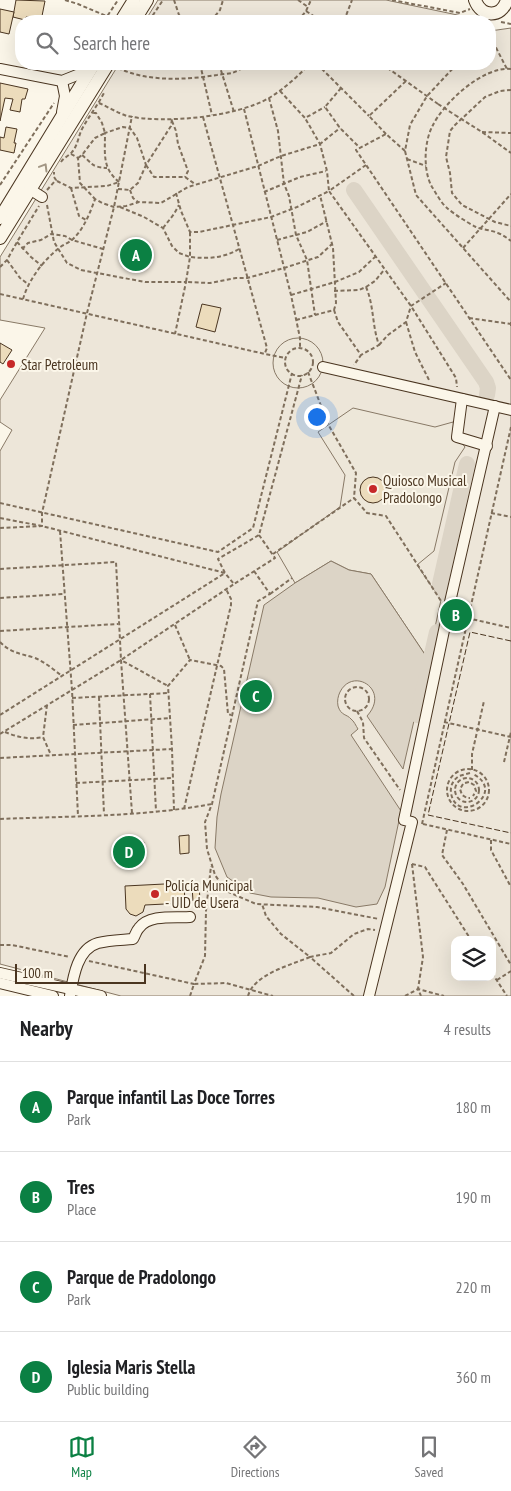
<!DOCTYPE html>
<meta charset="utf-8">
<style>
body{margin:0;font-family:"PT Sans Narrow",sans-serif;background:#f2f2f2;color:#202124}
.controls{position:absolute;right:15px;bottom:15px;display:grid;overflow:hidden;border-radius:10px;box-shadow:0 5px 20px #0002}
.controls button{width:45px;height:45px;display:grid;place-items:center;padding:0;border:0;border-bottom:1px solid #e0e0e0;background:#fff;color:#202124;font:25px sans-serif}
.scale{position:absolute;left:15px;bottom:12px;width:131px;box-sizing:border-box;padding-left:5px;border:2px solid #4a3520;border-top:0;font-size:14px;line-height:18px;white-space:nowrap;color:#4a3520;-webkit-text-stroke:4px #fbf6e9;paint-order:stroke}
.you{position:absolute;left:316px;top:416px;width:18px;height:18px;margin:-12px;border:4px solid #fff;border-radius:50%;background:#1a73e8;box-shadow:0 0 0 8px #1a73e833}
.badge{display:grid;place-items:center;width:32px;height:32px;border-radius:50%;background:#0b8043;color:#fff;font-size:16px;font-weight:700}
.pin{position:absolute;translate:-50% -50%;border:2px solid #fff;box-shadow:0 1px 5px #0006}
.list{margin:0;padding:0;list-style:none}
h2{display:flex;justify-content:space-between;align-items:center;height:65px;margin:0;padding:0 20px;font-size:21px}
h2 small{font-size:16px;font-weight:400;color:#757577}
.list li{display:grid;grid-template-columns:32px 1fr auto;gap:15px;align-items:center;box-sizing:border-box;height:90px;padding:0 20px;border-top:1px solid #e0e0e0}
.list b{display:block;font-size:19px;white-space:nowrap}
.list p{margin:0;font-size:16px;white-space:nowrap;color:#757577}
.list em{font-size:16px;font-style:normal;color:#757577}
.icon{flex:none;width:28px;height:28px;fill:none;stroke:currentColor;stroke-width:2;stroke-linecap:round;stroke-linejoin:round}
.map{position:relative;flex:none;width:511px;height:996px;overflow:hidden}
.search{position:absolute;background:#fff;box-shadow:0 5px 20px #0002;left:15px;right:15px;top:15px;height:55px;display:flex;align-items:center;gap:12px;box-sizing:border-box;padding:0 18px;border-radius:20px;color:#757577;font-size:19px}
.sheet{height:425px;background:#fff}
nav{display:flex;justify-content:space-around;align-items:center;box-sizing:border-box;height:70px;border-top:1px solid #e0e0e0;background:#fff;font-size:14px;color:#757577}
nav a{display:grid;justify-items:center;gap:2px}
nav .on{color:#0b8043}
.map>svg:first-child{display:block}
</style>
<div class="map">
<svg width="511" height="996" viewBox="0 0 511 996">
<rect width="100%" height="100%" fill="#fbf6e9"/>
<!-- green -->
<g fill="#ede6d9" stroke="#887966" fill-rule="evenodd">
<path d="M158,0H386L467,17L469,21H145Z"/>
<path d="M511,28V996H121L0,964V451L12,430L0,422V400L45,328L0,320V257L119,64H490V31ZM455,940H492V977H455Z"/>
</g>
<!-- parking -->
<g fill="#ede7d9" stroke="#887966">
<circle cx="298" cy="363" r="25"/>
<path d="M353,408L435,427L453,422L457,437L465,447L455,462L434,551L417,565L441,600L428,659L371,574L349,570L331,561L295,583L277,552L340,507L345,475L318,432Z"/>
</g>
<!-- water -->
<path fill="#dcd4c6" stroke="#887966" d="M331,561L349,570L371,574L428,659L403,769L367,716C391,690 353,666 340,692C338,696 337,701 338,706C341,716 347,714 351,719C354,721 356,726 358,729L351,735L401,811L385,887L377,904L356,907L318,898L271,897L250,893L227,877L215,848L217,817L221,794L264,605L295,583Z"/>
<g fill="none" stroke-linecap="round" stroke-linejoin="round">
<!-- river -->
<g stroke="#dcd4c6" stroke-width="16">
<path d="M354,190L486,382L488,388L487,395"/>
<path d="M444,592L440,584L467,464"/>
<path d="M416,714L418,715L437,632"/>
</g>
</g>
<!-- building -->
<g fill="#ecdcbc" stroke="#4a3520">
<path d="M16,0L45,1L41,21L28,20L29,17H26L25,20L13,17Z"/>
<path d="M0,9L14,12L9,34L0,32Z"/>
<path d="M0,83L28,89L25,99H22L20,112L10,110L13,99L5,98L0,121Z"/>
<path d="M6,127L17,129L14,143H16L14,153L0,150V137L4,138Z"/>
<path d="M202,304L221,308L215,332L196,327Z"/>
<path d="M0,343L12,350L3,364L0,362Z"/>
<circle cx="373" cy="490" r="13"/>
<path d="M189,835V853L180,854L179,836Z"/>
<path d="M120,842H144L143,859H133V863H115V845H120Z"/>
<path d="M184,883L185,903L145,905L143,912L136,916L130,914L126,909L125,886Z"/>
<path d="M199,885L200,900L193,901L192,886Z"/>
</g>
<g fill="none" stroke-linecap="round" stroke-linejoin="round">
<!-- minor casing -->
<g stroke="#4a3520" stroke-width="12">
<g id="minor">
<path d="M0,69L62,81L82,73L91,66"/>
<path d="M62,81L65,96L62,112"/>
<path d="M31,190L42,197"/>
<path d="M323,367L511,410"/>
<path d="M462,399L457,437L487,446"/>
<path d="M0,973L101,996"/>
<path d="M0,983L53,996"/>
<path d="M70,996C73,978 77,949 98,943C109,940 122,940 133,939C135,936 136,931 139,928C149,914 175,918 190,917"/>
<path d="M369,996L412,822L404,820L450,602L495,406"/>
</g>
</g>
<!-- major casing -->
<g stroke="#4a3520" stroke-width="14">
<g id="major">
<path d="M475,0C481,17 501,19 507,0"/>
<path d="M121,21L134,0"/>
<path d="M134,21L147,0"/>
<path d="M0,218L94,64"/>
<path d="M0,238L108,64"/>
</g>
</g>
<!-- path -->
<g stroke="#7f6f5c" stroke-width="2" stroke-dasharray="4 2.5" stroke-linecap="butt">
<path d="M65,0L78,4L111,18"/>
<path d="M174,0L179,15L187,21"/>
<path d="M298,0L308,7"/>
<path d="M392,0L460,13L470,9"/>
<path d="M306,11L321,21"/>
<path d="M104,21L118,0"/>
<path d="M149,21L163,0"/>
<path d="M211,21L220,10L223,0"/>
<path d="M298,21L306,11L311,0"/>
<path d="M344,21L352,0"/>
<path d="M501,22L511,24"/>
<path d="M490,36L507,69"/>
<path d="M200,64L212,115"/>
<path d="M219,64L234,112"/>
<path d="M317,64L369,116"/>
<path d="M382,64L438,104"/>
<path d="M457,64L427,96L410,125L405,151L416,195L511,302"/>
<path d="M118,68C148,82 185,80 217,75C222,74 228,74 232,73C238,71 244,67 250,64"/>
<path d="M511,69C483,66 443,103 432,127C424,143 423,171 432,187C436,193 441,203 447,208C454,214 468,223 476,227C483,230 491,230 498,233C503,235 507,238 511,241"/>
<path d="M341,88L325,107L340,128L360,148"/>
<path d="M511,90L500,91L485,97L455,125L450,131L446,157L450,173L452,193L462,205L495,222L511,226"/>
<path d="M280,91L305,118L325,107"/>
<path d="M269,98L278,131L284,184L289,196L296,235L307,260L315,315"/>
<path d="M99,103C108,107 118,113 127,116C165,124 236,117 269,98C284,89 298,76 310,64"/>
<path d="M244,109L291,295L300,338V348"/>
<path d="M455,115L482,132L511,153"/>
<path d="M203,117L267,348L265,353"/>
<path d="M172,121L176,131L178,144L188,171L185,177"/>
<path d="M482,132L511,133"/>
<path d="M386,134L369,116L406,81"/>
<path d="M405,151L386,134L356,150L511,380"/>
<path d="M71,154L78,158L80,183L95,199"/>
<path d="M82,155C93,164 91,167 107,168"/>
<path d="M78,158L82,155L95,138L105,133L102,123L96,113H92"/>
<path d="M407,159L426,166"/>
<path d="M61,162C64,157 69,156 72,152C78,145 78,137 82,129C89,116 98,105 105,91"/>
<path d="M146,165L154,177H185L195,184"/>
<path d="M366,165L329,191L411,306L456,378L457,387"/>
<path d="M57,181L71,188L107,186L119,182"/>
<path d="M119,182C102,168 105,154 105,133L123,127L130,128L137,138L146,165L171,126L172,119"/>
<path d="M0,185L54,103"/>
<path d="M71,188L79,216L86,220"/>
<path d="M118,189L130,190L138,183L146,165"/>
<path d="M47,190L56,180L54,177V172"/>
<path d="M130,190L133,198L138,202"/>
<path d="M264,192L300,177L326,171"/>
<path d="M176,193L181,211L190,232H199L271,217L297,207L329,191L327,171L320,144L305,118"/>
<path d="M47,205L54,242L67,263L81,270L145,282H186L175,334"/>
<path d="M120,207L144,217L163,228L172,246L179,253L190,257V232"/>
<path d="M163,228L174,214L179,205"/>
<path d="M277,240L307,232L327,221"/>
<path d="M17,242L31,257L42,266"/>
<path d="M463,248L511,194"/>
<path d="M22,249L28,243L41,240L51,234L65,236L72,240L103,249"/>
<path d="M239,249C224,258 208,259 190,257L186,282L210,283L236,278H247L284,268L318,257L332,244"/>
<path d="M7,260L20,278L28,284"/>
<path d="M0,267L7,260L17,242L39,206"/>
<path d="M366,287L375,281L384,270"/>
<path d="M334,291L359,290L366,287C374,305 372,326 379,345L361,355"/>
<path d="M0,294L265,354L286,358"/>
<path d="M291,295L335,282L359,272L376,256"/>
<path d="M23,299C29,279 43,261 59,248C63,245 68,243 72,240C84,229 90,213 95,199L102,203L114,207L126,206L139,202L161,203L188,187L258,166L281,156L320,144L340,128"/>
<path d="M334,310L338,322L361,355L354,365"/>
<path d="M469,318L511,324"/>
<path d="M296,320L334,310L336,303L333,248L320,195"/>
<path d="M406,322L415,352L430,382"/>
<path d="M511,322V328"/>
<path d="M379,345L388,335L406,322L411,306L446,283"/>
<circle cx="299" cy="362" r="14"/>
<path d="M308,372L328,424L356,473L354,498L367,513L386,516L441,601"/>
<path d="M0,503L218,552L253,528L292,373"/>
<path d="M491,513L511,517"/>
<path d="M0,518L42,526L225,573"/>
<path d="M0,528L42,526V513L87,313L114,207L132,116"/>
<path d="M60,531L72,690L78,816"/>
<path d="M259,535L275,558L234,584L225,573L218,559L259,535L302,375"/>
<path d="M273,554L354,498"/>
<path d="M0,569L116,562L121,660"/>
<path d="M254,571L270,594L258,601L212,804L205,822L207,849L215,875L226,891L256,904L317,907L379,919"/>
<path d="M270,594L292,578"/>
<path d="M0,598L64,594"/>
<path d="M460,604L470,606"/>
<path d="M467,618L511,628"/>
<path d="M175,625L190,660"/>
<path d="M454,627L465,629"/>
<path d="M0,631L118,624"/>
<path d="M0,642C12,654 20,653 35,658C45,662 54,670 62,676"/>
<circle cx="357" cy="699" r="12"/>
<path d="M150,694L156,811"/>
<path d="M99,697L104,814"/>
<path d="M72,698L169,693"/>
<path d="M47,705L43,737L51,755"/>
<path d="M357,711L363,722L364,738L400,790"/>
<path d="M0,715L225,573"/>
<path d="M444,722L511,737"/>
<path d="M73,725L170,718"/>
<path d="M5,732C17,737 29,740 43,737"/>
<path d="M0,734L121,660L234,584"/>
<path d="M0,758L172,749"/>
<path d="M504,762L511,732"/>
<circle cx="468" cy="790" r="21"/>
<path d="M472,770V754L484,701"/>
<path d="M470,773L459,776C453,780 450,786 451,793C457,827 508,792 473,774"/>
<circle cx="467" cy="790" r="12"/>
<path d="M76,783L173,778"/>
<path d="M465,783L469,782L474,785L476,791L473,796"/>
<path d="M463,784L460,789L462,795L467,798H470"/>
<path d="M184,809L231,605V599L226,589"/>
<path d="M174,810L172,749L168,686L190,660L221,666L224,669L228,714L231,715"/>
<path d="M132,813L121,660L168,686"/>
<path d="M0,819C70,816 142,817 212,804"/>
<path d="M422,824L511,427"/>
<path d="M423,824L511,844"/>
<path d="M447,830L442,855L463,884L511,965"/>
<path d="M491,840V850L511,887"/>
<path d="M412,864L423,957L418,989L421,996"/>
<path d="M412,864L425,867L471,940"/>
<path d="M0,945H12L70,957"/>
<path d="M89,961L194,984L205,956L206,911L211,866"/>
<path d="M492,973L507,996"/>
<path d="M497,980L511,971"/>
<path d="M190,996L194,984L226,983L273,996"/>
<path d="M248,996C254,974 291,965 310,957L281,934L266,916L262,904"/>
<path d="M354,996L310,957L331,953L354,934L368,929L375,930"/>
<path d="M405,996L418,989L444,996"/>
</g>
<!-- minor -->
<use href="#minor" stroke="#fbf6e9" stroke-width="10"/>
<!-- major -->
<use href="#major" stroke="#fbf6e9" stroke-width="12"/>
<!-- path-bridge -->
<path stroke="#7f6f5c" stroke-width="2" stroke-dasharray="4 2.5" stroke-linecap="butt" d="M438,104L455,115"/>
<!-- fence -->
<path stroke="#4a3520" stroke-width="1" stroke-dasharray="6 2.5" stroke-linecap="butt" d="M511,641L470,632L428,815L511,833"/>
</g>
<!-- one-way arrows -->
<defs><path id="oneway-chevron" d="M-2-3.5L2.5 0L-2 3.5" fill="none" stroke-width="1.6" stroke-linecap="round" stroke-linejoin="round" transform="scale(1.25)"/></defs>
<use stroke="#a29684" href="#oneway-chevron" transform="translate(44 167) rotate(-59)"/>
<!-- markers -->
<g fill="#c62828" stroke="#fbf6e9" stroke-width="2">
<circle cx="11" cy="364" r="5"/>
<circle cx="373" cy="489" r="5"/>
<circle cx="155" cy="894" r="5"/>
</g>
<g text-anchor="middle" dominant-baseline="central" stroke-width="4" stroke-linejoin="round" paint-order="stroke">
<!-- poi labels -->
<g font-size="15" fill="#4a3520" stroke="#fbf6e9" text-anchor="start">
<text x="21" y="364">Star Petroleum</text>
<text x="383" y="480">Quiosco Musical<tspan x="383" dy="17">Pradolongo</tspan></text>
<text x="165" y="885">Policía Municipal<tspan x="165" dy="17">- UID de Usera</tspan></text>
</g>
</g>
</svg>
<div class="controls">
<button><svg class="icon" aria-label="layers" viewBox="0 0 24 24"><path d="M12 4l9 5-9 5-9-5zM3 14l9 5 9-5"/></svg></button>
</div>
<div class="scale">100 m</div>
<div class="you"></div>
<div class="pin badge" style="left:136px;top:255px">A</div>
<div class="pin badge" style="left:456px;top:615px">B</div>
<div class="pin badge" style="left:256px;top:696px">C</div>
<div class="pin badge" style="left:129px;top:852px">D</div>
<div class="search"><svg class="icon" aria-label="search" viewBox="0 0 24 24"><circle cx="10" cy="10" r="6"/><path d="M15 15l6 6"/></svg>Search here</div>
</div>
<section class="sheet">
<h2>Nearby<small>4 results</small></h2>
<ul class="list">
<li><span class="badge">A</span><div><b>Parque infantil Las Doce Torres</b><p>Park</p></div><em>180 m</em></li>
<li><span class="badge">B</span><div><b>Tres</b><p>Place</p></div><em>190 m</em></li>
<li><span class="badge">C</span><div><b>Parque de Pradolongo</b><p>Park</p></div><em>220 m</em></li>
<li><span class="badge">D</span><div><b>Iglesia Maris Stella</b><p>Public building</p></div><em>360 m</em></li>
</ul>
</section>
<nav>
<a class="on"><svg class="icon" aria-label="map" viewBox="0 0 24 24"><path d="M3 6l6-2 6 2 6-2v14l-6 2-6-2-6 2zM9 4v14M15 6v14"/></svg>Map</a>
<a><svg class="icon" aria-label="directions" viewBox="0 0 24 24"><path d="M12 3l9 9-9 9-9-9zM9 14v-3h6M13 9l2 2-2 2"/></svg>Directions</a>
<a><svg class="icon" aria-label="saved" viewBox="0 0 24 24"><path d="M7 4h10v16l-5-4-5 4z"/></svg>Saved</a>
</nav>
